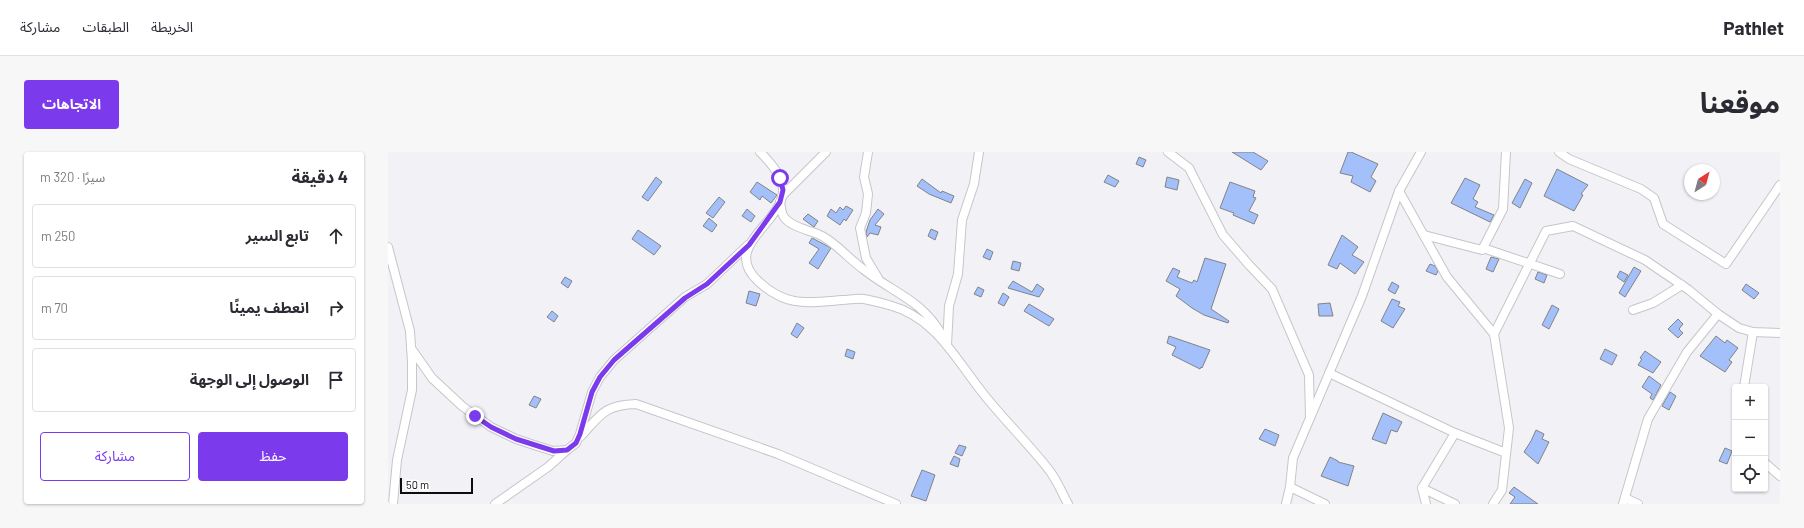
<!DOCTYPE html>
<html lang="ar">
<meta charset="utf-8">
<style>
body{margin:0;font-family:Barlow,"Noto Sans Arabic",sans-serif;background:#f7f7f7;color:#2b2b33;direction:rtl}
.controls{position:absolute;right:12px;bottom:12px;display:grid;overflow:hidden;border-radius:4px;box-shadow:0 1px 3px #0004}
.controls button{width:36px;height:36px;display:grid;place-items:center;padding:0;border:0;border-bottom:1px solid #e1e1e2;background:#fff;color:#2b2b33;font:20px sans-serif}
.compass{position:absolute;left:1296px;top:12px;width:36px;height:36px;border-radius:50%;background:#fff;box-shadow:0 1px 3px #0004;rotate:36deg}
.scale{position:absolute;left:12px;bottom:10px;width:73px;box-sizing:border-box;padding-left:4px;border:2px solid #0d0d0f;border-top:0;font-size:11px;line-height:14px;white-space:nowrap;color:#0d0d0f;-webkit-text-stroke:3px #fff;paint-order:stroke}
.stop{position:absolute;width:12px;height:12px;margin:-9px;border:3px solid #7c3aed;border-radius:50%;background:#fff}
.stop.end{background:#7c3aed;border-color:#fff;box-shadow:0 1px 4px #0008}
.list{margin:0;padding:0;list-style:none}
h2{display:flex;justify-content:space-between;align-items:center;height:52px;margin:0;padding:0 16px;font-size:17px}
h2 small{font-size:13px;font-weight:400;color:#7c7c81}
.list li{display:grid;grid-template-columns:26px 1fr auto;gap:12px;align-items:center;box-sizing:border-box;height:64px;margin:0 8px 8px;padding:0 8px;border:1px solid #e1e1e2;border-radius:4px}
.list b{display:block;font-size:15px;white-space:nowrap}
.list em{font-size:13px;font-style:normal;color:#7c7c81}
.actions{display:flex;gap:8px;padding:12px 16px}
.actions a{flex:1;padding:9px 0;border:1px solid #7c3aed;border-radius:4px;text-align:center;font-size:14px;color:#7c3aed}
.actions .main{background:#7c3aed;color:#fff}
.icon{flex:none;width:22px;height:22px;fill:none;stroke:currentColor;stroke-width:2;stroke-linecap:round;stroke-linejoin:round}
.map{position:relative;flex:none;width:1392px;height:352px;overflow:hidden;direction:ltr;border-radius:4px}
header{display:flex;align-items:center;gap:24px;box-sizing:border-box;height:56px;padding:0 20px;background:#fff;border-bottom:1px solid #e1e1e2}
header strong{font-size:19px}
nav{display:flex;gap:22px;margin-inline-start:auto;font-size:14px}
.intro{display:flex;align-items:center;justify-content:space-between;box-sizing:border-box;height:96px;padding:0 24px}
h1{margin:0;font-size:28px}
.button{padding:10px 18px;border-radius:4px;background:#7c3aed;color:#fff;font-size:14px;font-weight:700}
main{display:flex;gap:24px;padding:0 24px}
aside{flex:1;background:#fff;border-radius:4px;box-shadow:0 1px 3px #0004}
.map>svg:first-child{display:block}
</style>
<header>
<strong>Pathlet</strong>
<nav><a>الخريطة</a><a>الطبقات</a><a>مشاركة</a></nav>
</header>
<div class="intro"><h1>موقعنا</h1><a class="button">الاتجاهات</a></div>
<main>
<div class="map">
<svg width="1392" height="352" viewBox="0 0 1392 352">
<rect width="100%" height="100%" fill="#f2f1f6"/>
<!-- building -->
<g fill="#a3c0fa" stroke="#818387">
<path d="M844,0H865L880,9L873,18Z"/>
<path d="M960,0H963L990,12L983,25L988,29L982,40L963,30L965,24L952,21Z"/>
<path d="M751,5L758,8L755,15L748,12Z"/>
<path d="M1169,17L1200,33L1193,42L1195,43L1186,59L1156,44Z"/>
<path d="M720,23L731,29L727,35L716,30Z"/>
<path d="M268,25L274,30L260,49L254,45Z"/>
<path d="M779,25L791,28L789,38L777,35Z"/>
<path d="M1077,26L1092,33L1085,47L1090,50L1087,55L1106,63L1102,70L1063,51Z"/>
<path d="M534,27L553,41L554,39L566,44L563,51L541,42L529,34Z"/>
<path d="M1137,27L1144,31L1132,56L1124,51Z"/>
<path d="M369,30L389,43L383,51L374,44L372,48L362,40Z"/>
<path d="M842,30L867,39L865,45L868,46L861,59L870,63L866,72L845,63L846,61L832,56Z"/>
<path d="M331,45L337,50L325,66L318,61Z"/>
<path d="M458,54L465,58L458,69L456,67L452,73L439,64L443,57L448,61L452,55L455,58Z"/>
<path d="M359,57L367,64L363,70L354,64Z"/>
<path d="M490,57L496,62L487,73L493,75L490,83L482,81L479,85L478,80L482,68Z"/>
<path d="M420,62L430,69L426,75L415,67Z"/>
<path d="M321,66L329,73L324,80L315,74Z"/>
<path d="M543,77L550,80L547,88L540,84Z"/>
<path d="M250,78L273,94L266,103L244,87Z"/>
<path d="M954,83L970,95L964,103L976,110L967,122L952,111L949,117L940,113Z"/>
<path d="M424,86L443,96L430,117L421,111L431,97L421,91Z"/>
<path d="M599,97L605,100L602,108L595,105Z"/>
<path d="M1103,105L1111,107L1105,120L1098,117Z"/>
<path d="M817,106L838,112L823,157L841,169L840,171L816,163L804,156L788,144L792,137L778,129L785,116L792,119L789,125L804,131L806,128L809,130Z"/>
<path d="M625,109L633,111L631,119L623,117Z"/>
<path d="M1042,112L1047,114L1050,119L1048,123L1038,119Z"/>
<path d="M1246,115L1253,119L1237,145L1231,141Z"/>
<path d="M1232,119L1240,123L1236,130L1229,125Z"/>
<path d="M1150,120L1159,123L1156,131L1147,127Z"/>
<path d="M177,125L184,129L180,136L173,131Z"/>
<path d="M625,129L644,140L649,132L656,137L651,145L620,136Z"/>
<path d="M1004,130L1011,134L1007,142L1000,138Z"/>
<path d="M1358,132L1371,141L1366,147L1354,138Z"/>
<path d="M590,135L596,138L593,145L586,142Z"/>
<path d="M361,139L372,142L368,154L358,151Z"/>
<path d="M615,141L621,145L616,154L610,151Z"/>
<path d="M1004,147L1012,150L1010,154L1017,157L1005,176L993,169Z"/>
<path d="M942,151L945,164H931L930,152Z"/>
<path d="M641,152L666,167L661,174L636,159Z"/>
<path d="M1164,153L1171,157L1161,177L1154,173Z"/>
<path d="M164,159L170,164L166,170L159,165Z"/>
<path d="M1290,167L1295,172L1291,177L1295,181L1290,186L1280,177Z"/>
<path d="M409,171L416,176L409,186L403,182Z"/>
<path d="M781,184L822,198L814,216L813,215L812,217L784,203L788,195L779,191Z"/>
<path d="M1328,184L1337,191L1339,188L1350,196L1341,208L1344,210L1337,220L1312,204Z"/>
<path d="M459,197L467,200L465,207L457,204Z"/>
<path d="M1217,197L1229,203L1224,213L1212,207Z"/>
<path d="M1257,199L1273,210L1265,221L1250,213L1254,207L1252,206Z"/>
<path d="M1261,224L1273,233L1265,248L1262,246L1264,242L1254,235Z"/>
<path d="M1282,240L1288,244L1281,258L1274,254Z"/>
<path d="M146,244L153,247L148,256L141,253Z"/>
<path d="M995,261L1014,270L1009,280L1003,278L998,292L984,287Z"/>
<path d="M877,277L891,283L887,294L871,287Z"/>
<path d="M1148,278L1156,282L1154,287L1161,290L1150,312L1136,300L1143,289Z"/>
<path d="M571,293L578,295L574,304L567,301Z"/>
<path d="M1337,296L1344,299L1339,312L1331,309Z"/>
<path d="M566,304L572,307L570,315L562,312Z"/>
<path d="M942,305L950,309V310L966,314L960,334L933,324Z"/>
<path d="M534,318L547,323L538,349L523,344Z"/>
<path d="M1126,335L1150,352H1122L1127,345L1121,341Z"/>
</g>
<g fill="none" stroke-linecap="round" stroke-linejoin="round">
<!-- minor casing -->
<g stroke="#c6c6ca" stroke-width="10">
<g id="minor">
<path d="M372,0C379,7 388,17 392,26C412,65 328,90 370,129C398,155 418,151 454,148C461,148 468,146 475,147C483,148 493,151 501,153C548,166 566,205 594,240C615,267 640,291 661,318C669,328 674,341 680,352"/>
<path d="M480,0L476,25L480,42L478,61L472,76L478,106L490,126"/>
<path d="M780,0L801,16L835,83L862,114L884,137L921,223L922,265"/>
<path d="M1171,0L1181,7L1253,37L1266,46L1275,72L1338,112L1392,33"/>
<path d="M1011,39L1059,125L1106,182L1121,276L1114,338L1105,352"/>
<path d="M394,44L438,0"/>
<path d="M392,50C393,55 393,61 396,65C404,76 423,78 434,84C449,92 461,107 475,117C505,141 533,147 554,183"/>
<path d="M1036,83L1094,98L1115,57L1118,0"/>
<path d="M0,95L22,179L24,210V238L9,308L5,352"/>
<path d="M1095,96L1172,122"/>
<path d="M1245,158L1265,151L1294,133"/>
<path d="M1106,182L1158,79L1185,74L1257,108L1301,138L1330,162L1351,176L1365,180L1392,181"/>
<path d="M559,193L561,154L570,122L574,68L586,32L591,0"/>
<path d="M23,196L44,226L74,254L103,275L128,287L146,293L165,299L179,298L188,291L192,282L204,240L212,225L226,208L297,145L319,132L360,93"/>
<path d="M941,221L1067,281"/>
<path d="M1356,235L1365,180"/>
<path d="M193,284C213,262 217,253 248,252L390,302L508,352"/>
<path d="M1377,311L1392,324"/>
<path d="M902,335L937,352"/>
<path d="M1034,336L1067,281L1118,301"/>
<path d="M1237,346L1250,352"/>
<path d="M107,352L160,315L179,298"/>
<path d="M898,352L902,335L905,306L974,144L1011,39L1033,0"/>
<path d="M1038,352L1034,336L1067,352"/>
<path d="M1235,352L1260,267L1299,200L1330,162"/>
</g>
</g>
<!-- minor -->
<use href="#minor" stroke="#fff" stroke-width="8"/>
</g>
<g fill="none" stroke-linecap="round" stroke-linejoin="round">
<!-- route -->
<path stroke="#7c3aed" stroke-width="5" d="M87,264L103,275L128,287L166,299L179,298L188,291L192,282L204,240L212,225L226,208L297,146L319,132L361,93L392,50L395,38L392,26"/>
</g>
</svg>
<div class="controls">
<button>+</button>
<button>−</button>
<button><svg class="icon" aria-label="locate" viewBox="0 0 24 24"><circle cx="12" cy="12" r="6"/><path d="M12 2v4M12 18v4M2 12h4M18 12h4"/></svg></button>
</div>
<svg class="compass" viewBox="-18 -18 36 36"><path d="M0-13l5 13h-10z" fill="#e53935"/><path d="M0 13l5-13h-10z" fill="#7c7c81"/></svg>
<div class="scale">50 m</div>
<div class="stop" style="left:392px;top:26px"></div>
<div class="stop end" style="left:87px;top:264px"></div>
</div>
<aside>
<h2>4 دقيقة<small>سيرًا · 320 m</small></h2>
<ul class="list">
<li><svg class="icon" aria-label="ahead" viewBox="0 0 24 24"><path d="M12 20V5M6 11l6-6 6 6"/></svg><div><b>تابع السير</b></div><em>250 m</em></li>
<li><svg class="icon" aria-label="right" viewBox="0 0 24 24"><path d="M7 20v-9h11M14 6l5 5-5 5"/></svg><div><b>انعطف يمينًا</b></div><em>70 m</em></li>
<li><svg class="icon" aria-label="arrive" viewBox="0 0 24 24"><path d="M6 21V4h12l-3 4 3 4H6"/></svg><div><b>الوصول إلى الوجهة</b></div></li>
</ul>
<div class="actions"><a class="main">حفظ</a><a>مشاركة</a></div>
</aside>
</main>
